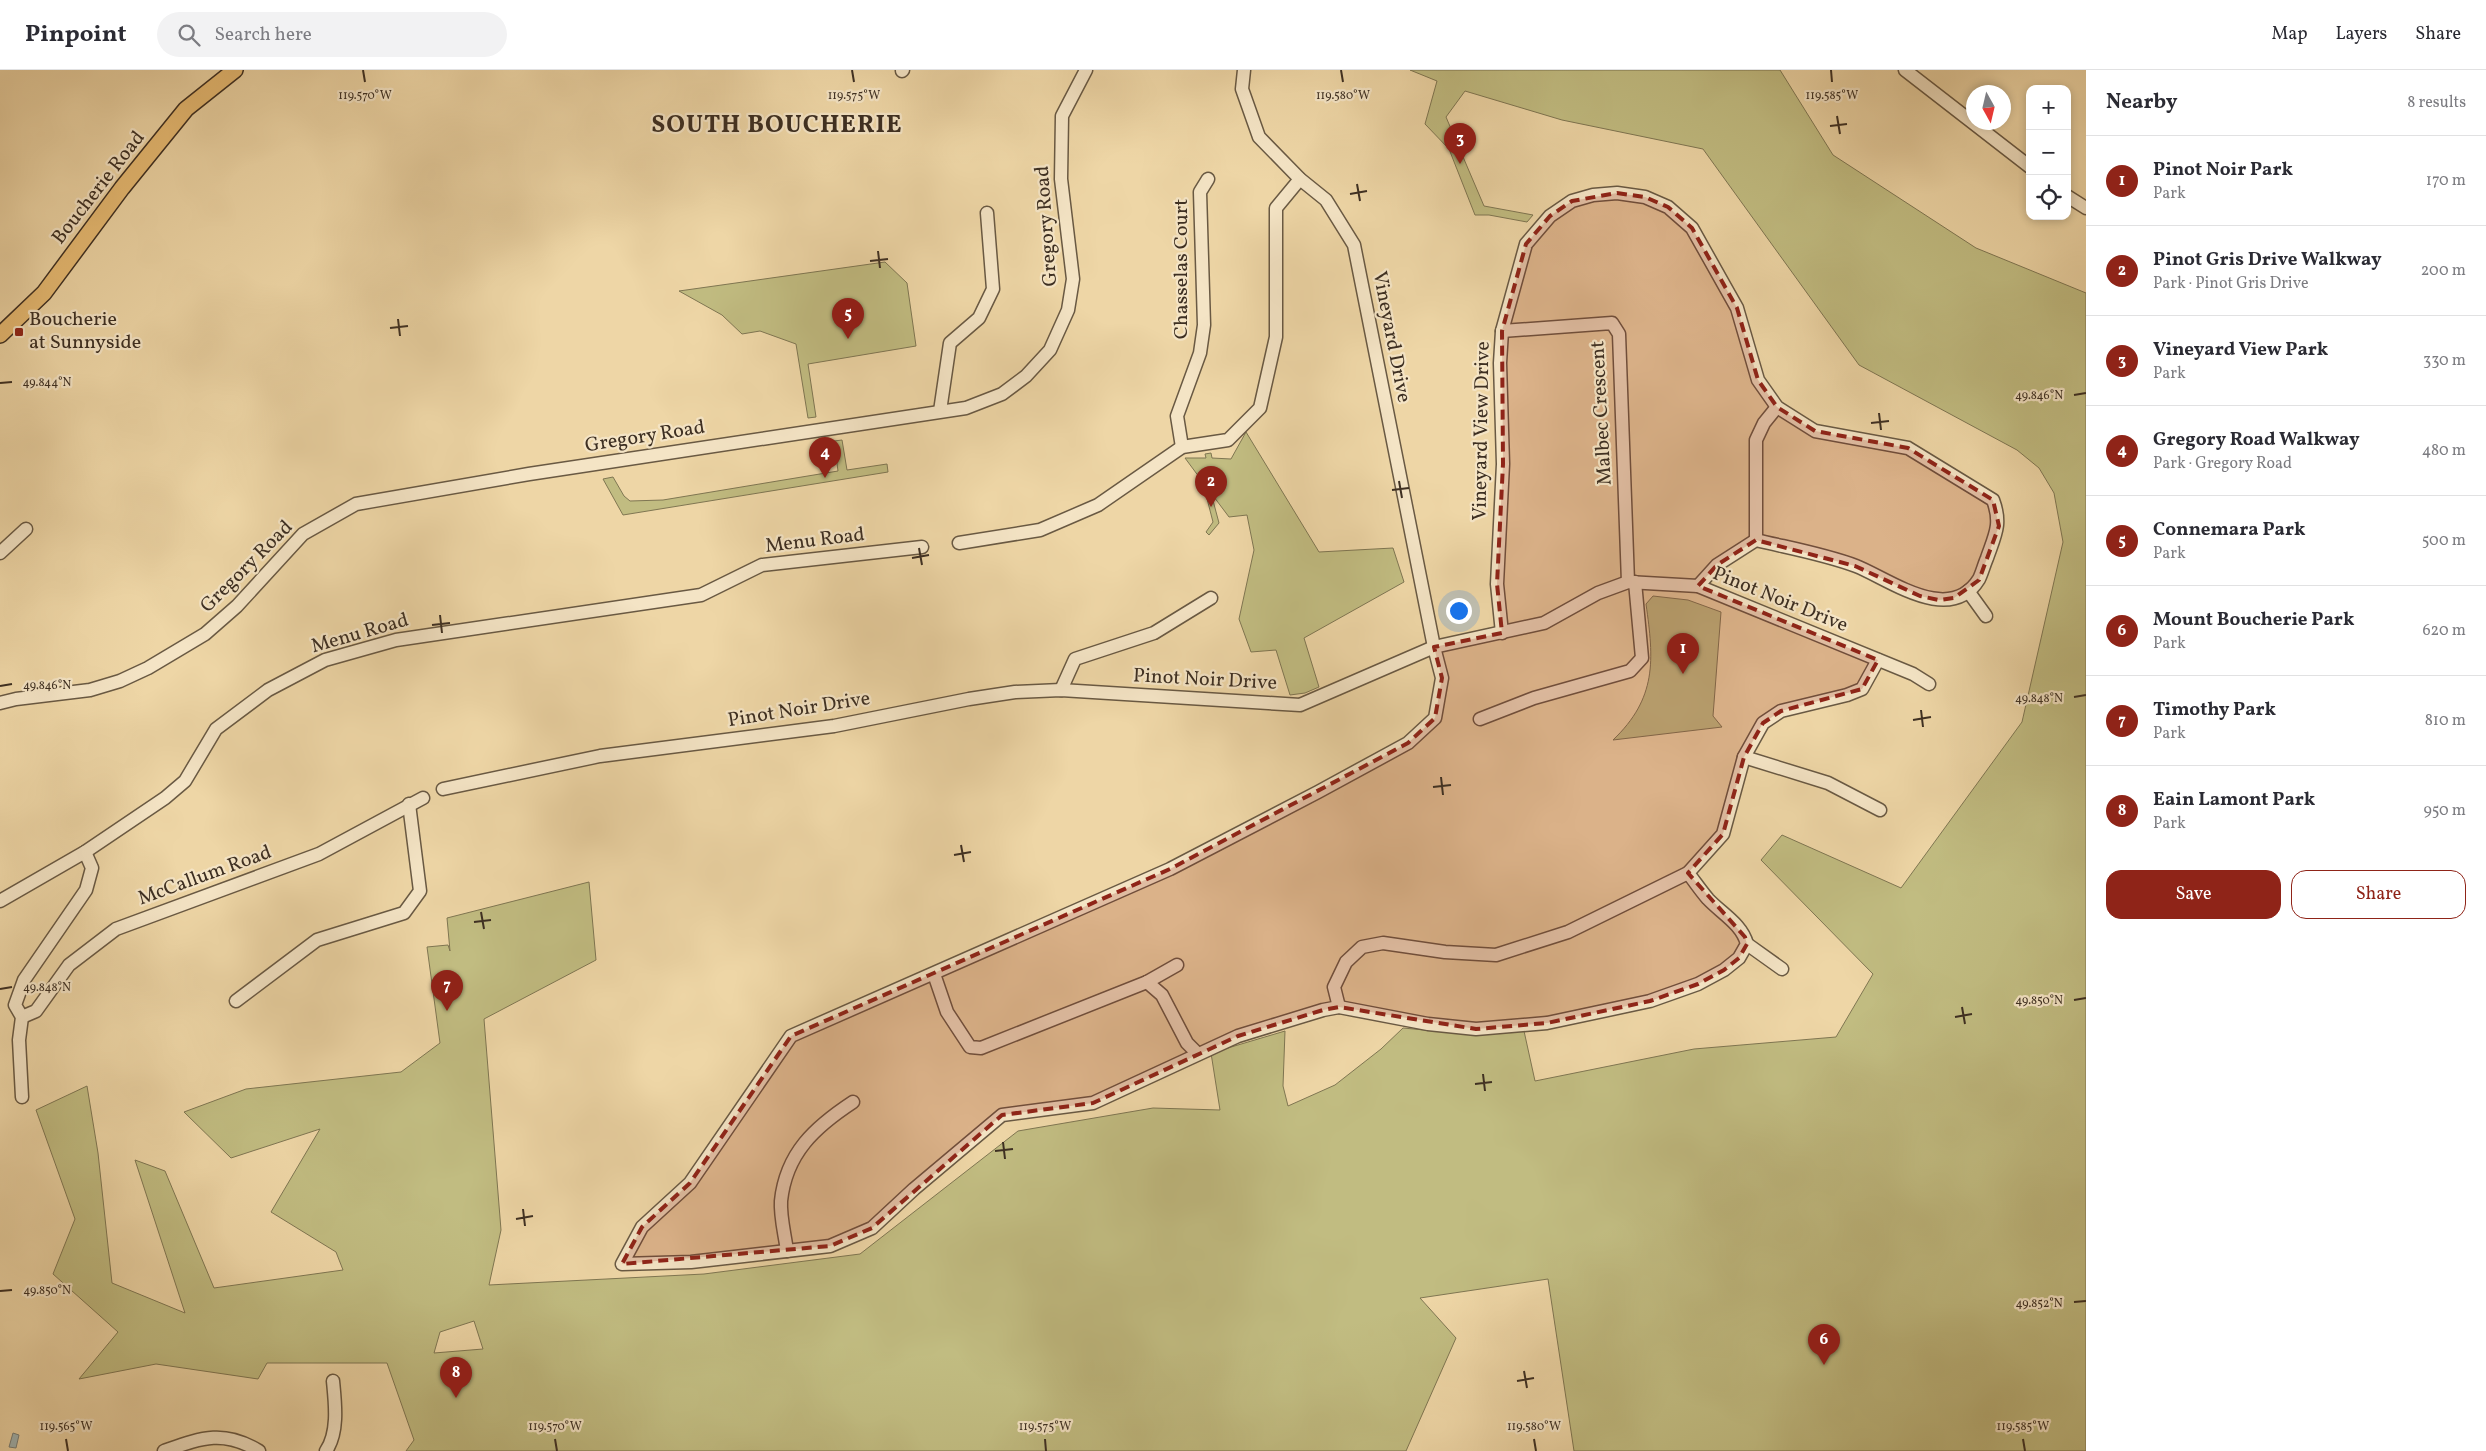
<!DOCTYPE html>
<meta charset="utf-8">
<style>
body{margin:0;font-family:Vollkorn,serif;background:#f2f2f3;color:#2b2b33}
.controls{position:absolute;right:15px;top:15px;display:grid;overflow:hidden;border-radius:10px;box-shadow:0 2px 8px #0003}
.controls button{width:45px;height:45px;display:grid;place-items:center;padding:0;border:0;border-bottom:1px solid #e1e1e2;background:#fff;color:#2b2b33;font:25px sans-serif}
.compass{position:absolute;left:1966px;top:15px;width:45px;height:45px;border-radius:50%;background:#fff;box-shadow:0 2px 8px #0003;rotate:172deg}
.you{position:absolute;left:1458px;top:540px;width:18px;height:18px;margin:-12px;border:4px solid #fff;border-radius:50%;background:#1a73e8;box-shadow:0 0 0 8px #1a73e833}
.badge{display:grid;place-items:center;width:32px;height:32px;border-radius:50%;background:#8f2418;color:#fff;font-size:16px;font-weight:700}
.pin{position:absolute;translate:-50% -41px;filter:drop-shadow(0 1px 2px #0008)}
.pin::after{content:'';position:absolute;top:26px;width:18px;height:15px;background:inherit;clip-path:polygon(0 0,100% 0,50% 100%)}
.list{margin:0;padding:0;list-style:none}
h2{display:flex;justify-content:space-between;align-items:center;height:65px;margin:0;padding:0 20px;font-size:21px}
h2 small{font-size:16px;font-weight:400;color:#7c7c81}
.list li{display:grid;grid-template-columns:32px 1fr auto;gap:15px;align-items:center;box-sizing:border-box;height:90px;padding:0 20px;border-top:1px solid #e1e1e2}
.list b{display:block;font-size:19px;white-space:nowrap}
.list p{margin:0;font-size:16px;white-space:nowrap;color:#7c7c81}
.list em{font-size:16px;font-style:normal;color:#7c7c81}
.actions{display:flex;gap:10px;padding:15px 20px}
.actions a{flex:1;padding:11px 0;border:1px solid #8f2418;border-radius:15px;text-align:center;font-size:18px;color:#8f2418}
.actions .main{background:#8f2418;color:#fff}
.icon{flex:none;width:28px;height:28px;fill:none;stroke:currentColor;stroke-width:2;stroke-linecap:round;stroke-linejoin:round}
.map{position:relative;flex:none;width:2086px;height:1381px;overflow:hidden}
header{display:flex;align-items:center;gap:30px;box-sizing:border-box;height:70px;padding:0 25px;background:#fff;border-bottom:1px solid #e1e1e2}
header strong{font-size:24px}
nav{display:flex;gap:28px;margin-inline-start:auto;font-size:18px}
.search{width:350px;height:45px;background:#f2f2f3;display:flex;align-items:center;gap:12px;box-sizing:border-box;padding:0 18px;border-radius:28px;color:#7c7c81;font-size:19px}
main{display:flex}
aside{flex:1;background:#fff}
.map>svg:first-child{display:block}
</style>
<header>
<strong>Pinpoint</strong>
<div class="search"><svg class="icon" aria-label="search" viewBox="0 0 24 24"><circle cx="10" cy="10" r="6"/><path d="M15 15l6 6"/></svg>Search here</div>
<nav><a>Map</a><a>Layers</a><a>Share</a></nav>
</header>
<main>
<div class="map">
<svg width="2086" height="1381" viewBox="0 0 2086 1381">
<rect width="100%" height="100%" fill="#eed6a6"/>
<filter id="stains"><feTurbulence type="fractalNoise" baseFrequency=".004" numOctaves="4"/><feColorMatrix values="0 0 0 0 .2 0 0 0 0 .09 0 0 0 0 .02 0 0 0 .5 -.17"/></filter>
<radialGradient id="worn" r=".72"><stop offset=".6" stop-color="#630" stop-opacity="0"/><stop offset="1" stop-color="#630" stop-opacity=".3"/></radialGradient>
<!-- green -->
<g fill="#c1bc81" stroke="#7f7652" fill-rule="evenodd">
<path d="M1410,0H1780L1833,85L1976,178L2086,223V1381H1574L1548,1209L1420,1228L1456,1268L1406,1381H406L414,1370L387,1293H267L258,1309L156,1294L79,1309L118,1262L53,1204L75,1149L36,1040L87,1016L98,1083L112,1213L185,1243L135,1090L165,1101L214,1218L343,1200L336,1182L271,1142L320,1059L231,1088L184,1042L246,1019L401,1002L440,973L427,877L448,875L450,881L447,848L589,812L596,890L484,949L501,1160L489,1215L704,1204L860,1184L1018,1061L1153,1038L1220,1040L1211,983L1285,961L1283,1016L1288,1036L1335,1015L1381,979L1403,958L1467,964L1524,961L1535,1011L1694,979L1836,967L1873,904L1761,790L1782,765L1901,818L2022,652L2063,472L2054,423L2039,398L2017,380L1859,295L1703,79L1562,50L1465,21L1446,47L1484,136L1533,145L1527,152L1489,145H1475L1449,79L1425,54L1437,11ZM474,1251L483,1279L434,1283L440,1262Z"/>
<path d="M885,192L907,213L916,276L808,294L816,347L808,348L796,274L760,261L742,264L722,245L679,221Z"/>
<path d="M1246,362L1319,482L1393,478L1404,512L1304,568L1319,617L1305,623L1290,625L1276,580L1251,582L1239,549L1254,480L1247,445L1229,447L1211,423L1219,453L1209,465L1206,462L1213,452L1205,421V415L1185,388H1206L1205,384L1211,383L1212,388L1231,389Z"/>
<path d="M842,370L847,400L887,394L888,402L623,445L603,409L613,407L624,426L630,431L663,430L838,401L834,371Z"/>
<path d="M1653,526L1688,530L1721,542L1713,646L1722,657L1613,670C1657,628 1654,590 1646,534Z"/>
</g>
<!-- water -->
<path fill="#a0b6b4" stroke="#78807a" d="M13,1363L19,1365L16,1378L9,1377Z"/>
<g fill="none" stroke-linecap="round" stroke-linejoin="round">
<!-- minor casing -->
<g stroke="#695943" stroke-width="15">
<g id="minor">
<path d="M1244,0L1242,19L1259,67L1300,109L1326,130L1354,175L1434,577L1442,608L1435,648L1408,673L1318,722L1170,799L791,966L690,1113L642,1157L622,1194L691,1192L830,1176L872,1158L914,1119L1002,1045L1093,1033L1238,966L1323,940L1339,937L1428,954L1476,959L1547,953L1650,931L1698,914L1724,900L1739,888L1747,874C1742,854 1721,843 1708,829C1701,821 1695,812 1688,803L1723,764L1744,687L1763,653L1781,641L1847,625L1862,619L1878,590"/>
<path d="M1905,0L2030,97"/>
<path d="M902,1L903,0"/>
<path d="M2067,126L2086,138"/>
<path d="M1502,261L1612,253L1619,264L1628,512"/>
<path d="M940,341L950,273L979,248L993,219L987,143"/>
<path d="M1182,377L1177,346L1200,283L1204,255L1200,122L1208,109"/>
<path d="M1756,470V370L1764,353L1777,337"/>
<path d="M959,473L1040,460L1098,435L1182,377L1228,370L1260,338L1276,267V138L1300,109"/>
<path d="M0,483L26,459"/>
<path d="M1968,521L1986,546"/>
<path d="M1502,563L1497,514L1503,394L1500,293L1502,261L1526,174L1550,146L1572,131L1593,125L1617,123L1645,127L1668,137L1692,158L1737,238L1758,310L1777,337L1815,361L1908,378L1993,430C2002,454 1995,465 1987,488C1984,495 1982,503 1979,509C1950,556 1889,509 1856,496C1824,484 1789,478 1756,470L1717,495L1698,516"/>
<path d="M1061,620L1075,589L1154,563L1211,528"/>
<path d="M0,633L16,629L90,620L120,611L148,598L205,564L237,536L303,464L356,434L529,404L966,338L1002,324L1026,306L1050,280L1068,240L1073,209L1061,109L1062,46L1086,0"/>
<path d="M1480,649L1534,628L1630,601L1642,588L1635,512"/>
<path d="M1744,687L1828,713L1880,740"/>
<path d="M443,719L600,686L834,656L969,629L1015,622L1061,620L1300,635L1434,577L1544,553L1598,523L1628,512L1698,516L1913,604L1929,614"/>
<path d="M0,831L85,782L165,728L185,711L216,659L268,620L325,590L396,570L701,525L762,495L922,477"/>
<path d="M1747,874L1782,899"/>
<path d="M934,904L947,942L970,977L981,978L1147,912L1177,895"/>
<path d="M1147,912L1162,925L1187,973L1198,984"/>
<path d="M236,931L317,870L404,843L420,821L409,734"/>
<path d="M1339,937L1334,917L1346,892L1362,877L1383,873L1445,882L1496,885L1568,862L1688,803"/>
<path d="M22,947L36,941L69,895L116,859L319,784L423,728"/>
<path d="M22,1027L19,970L22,947L15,935L24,910L86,820L92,798L85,782"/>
<path d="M787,1181C785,1165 780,1147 781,1131C786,1083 815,1057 853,1032"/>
<path d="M164,1381C201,1368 223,1359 259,1381"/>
<path d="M326,1381C339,1362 335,1332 333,1311"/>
</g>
</g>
<!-- major casing -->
<g stroke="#3d2f22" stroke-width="18">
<path id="major" d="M0,265L44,223L122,118L186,39L235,0"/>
</g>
<!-- minor -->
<use href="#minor" stroke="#f4e4c5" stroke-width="12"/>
<!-- major -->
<use href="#major" stroke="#e7bb73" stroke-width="15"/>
</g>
<!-- marked area -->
<path fill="#8f2418" fill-opacity="0.2" stroke="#8f2418" stroke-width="4" stroke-dasharray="10 6" stroke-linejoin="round" d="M1617,123L1645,127L1668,137L1692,158L1737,238L1758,310L1777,337L1815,361L1908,378L1993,430L1999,456L1979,510L1954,528L1939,530L1920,526L1855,496L1756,470L1717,495L1698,516L1878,590L1862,619L1781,641L1763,653L1744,687L1723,764L1688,803L1745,867L1747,874L1739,888L1724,900L1698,914L1650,931L1547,953L1476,959L1339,937L1323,940L1238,966L1093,1033L1002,1045L872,1158L830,1176L622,1194L642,1157L690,1113L791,966L1170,799L1408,673L1435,648L1442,608L1434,577L1502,563L1497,514L1503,394L1502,261L1526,174L1550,146L1572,131Z"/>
<!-- ticks -->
<path fill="none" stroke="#3d2f22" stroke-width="2" d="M363,0L365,12M852,0L854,12M1341,0L1343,12M1831,0L1832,12M1837,46L1840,64M1830,56L1847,54M1357,114L1360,131M1350,124L1367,121M878,181L880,198M870,191L888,189M398,249L400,266M390,258L408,256M0,313L12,312M2074,325L2086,323M1879,343L1881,360M1871,353L1889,351M1399,411L1402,428M1392,420L1409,418M919,478L922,495M912,488L929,485M440,545L442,563M432,555L450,553M0,616L12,614M2074,627L2086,625M1921,640L1923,657M1913,650L1931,647M1441,707L1443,725M1433,717L1451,715M961,775L964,792M954,785L971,782M481,842L484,859M474,852L491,850M0,919L12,917M2074,930L2086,928M1962,937L1965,954M1955,947L1972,944M1483,1004L1485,1021M1475,1014L1492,1012M1003,1072L1005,1089M995,1081L1013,1079M523,1139L525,1156M516,1149L533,1146M0,1221L12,1220M2074,1232L2086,1231M1524,1301L1527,1318M1517,1311L1534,1308M66,1369L68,1381M555,1369L557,1381M1045,1369L1046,1381M1534,1369L1536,1381M2023,1369L2025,1381"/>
<!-- markers -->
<rect fill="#8f2418" stroke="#f4e4c5" stroke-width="2" x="14" y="257" width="10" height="10" rx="2.5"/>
<g text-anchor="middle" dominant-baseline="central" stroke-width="4.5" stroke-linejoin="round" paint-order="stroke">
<!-- street labels -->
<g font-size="20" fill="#3d2f22" stroke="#f4e4c5">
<text transform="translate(99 118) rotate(-52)">Boucherie Road</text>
<text transform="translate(1047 156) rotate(-94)">Gregory Road</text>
<text transform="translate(1182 199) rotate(-90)">Chasselas Court</text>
<text transform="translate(1391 267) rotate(79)">Vineyard Drive</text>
<text transform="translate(1602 343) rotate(-93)">Malbec Crescent</text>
<text transform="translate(1482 361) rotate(-89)">Vineyard View Drive</text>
<text transform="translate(645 367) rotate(-9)">Gregory Road</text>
<text transform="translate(815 471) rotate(-7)">Menu Road</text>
<text transform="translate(247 497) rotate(-45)">Gregory Road</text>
<text transform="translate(1780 530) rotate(22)">Pinot Noir Drive</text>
<text transform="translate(360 564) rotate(-16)">Menu Road</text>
<text transform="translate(1205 610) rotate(3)">Pinot Noir Drive</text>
<text transform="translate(799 640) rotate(-9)">Pinot Noir Drive</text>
<text transform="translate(205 806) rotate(-20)">McCallum Road</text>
</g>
<!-- poi labels -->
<g font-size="20" fill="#3d2f22" stroke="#f4e4c5" text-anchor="start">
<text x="29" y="250">Boucherie<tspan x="29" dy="23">at Sunnyside</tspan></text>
</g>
<!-- district labels -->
<g font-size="25" font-weight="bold" letter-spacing="1" fill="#3d2f22" stroke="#f4e4c5">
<text x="777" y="55">SOUTH BOUCHERIE</text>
</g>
</g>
<g font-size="12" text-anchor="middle" fill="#3d2f22" stroke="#f4e4c5" stroke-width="4.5" stroke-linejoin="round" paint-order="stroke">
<text x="365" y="29">119.570°W</text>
<text x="854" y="29">119.575°W</text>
<text x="1343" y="29">119.580°W</text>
<text x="1832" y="29">119.585°W</text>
<text x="47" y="316">49.844°N</text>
<text x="2039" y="329">49.846°N</text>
<text x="47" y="619">49.846°N</text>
<text x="2039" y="632">49.848°N</text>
<text x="47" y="921">49.848°N</text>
<text x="2039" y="934">49.850°N</text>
<text x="47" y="1224">49.850°N</text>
<text x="2039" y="1237">49.852°N</text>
<text x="66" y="1360">119.565°W</text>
<text x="555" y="1360">119.570°W</text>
<text x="1045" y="1360">119.575°W</text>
<text x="1534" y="1360">119.580°W</text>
<text x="2023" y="1360">119.585°W</text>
</g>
<rect width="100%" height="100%" filter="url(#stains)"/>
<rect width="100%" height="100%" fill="url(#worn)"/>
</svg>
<div class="controls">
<button>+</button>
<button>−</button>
<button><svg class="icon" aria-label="locate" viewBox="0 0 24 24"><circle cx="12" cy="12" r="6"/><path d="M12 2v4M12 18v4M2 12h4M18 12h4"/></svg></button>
</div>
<svg class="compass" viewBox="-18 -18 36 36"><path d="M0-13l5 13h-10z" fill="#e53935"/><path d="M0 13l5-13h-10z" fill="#7c7c81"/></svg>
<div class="you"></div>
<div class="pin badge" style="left:1683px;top:604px">1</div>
<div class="pin badge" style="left:1211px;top:437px">2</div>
<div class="pin badge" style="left:1460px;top:94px">3</div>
<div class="pin badge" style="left:825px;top:408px">4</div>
<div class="pin badge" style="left:848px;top:269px">5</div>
<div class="pin badge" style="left:1824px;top:1295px">6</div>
<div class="pin badge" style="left:447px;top:941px">7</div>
<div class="pin badge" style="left:456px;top:1328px">8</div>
</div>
<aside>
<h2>Nearby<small>8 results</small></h2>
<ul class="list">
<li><span class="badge">1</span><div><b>Pinot Noir Park</b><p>Park</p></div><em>170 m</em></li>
<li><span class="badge">2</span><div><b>Pinot Gris Drive Walkway</b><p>Park · Pinot Gris Drive</p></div><em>200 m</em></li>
<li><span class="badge">3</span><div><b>Vineyard View Park</b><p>Park</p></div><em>330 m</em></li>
<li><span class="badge">4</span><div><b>Gregory Road Walkway</b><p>Park · Gregory Road</p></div><em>480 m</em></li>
<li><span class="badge">5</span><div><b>Connemara Park</b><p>Park</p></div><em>500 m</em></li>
<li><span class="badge">6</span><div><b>Mount Boucherie Park</b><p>Park</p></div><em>620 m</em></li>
<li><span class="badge">7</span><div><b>Timothy Park</b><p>Park</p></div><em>810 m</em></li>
<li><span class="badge">8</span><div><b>Eain Lamont Park</b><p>Park</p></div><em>950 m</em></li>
</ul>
<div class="actions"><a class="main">Save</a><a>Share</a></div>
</aside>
</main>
